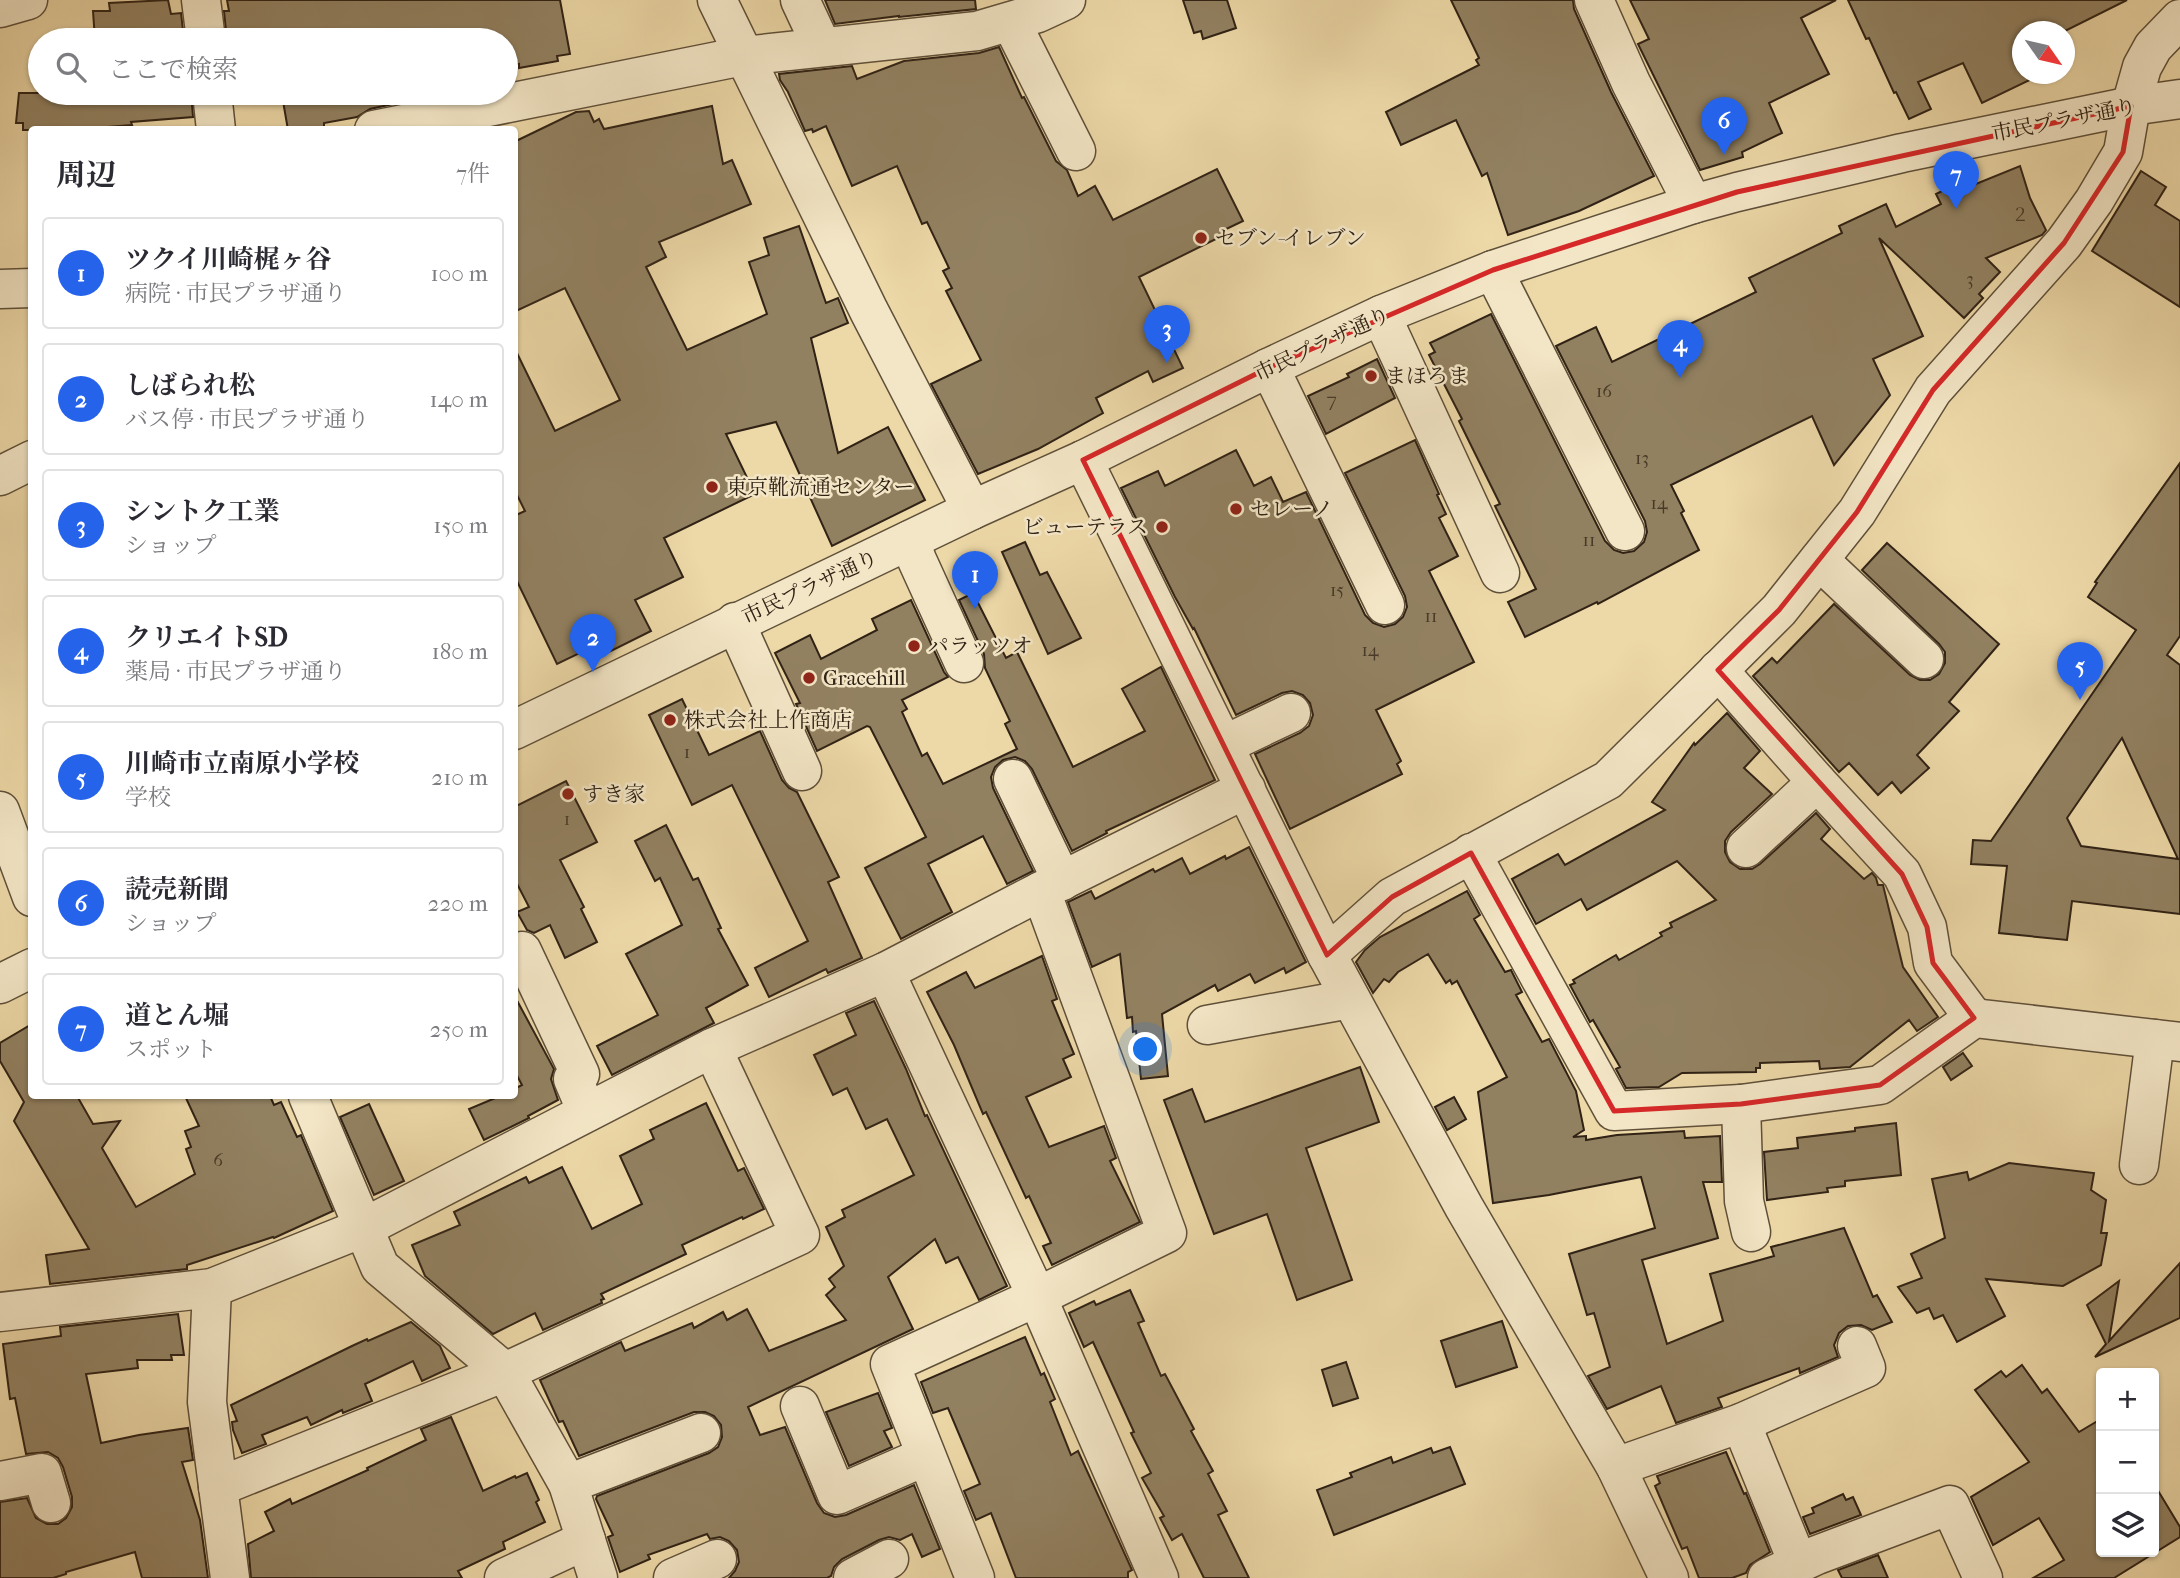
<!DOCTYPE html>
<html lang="ja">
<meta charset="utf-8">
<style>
body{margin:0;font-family:"IM FELL French Canon","Noto Serif JP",serif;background:#f2f2f3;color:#2b2b33}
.controls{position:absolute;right:21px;bottom:21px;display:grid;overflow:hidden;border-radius:7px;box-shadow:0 2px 5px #0004}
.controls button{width:63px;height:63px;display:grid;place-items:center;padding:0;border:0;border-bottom:2px solid #e1e1e2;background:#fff;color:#2b2b33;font:35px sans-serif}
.compass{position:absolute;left:2012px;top:21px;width:63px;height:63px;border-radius:50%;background:#fff;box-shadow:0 2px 5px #0004;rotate:124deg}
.you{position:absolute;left:1146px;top:1050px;width:24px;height:24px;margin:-18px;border:5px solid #fff;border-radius:50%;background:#1a73e8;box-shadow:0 0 0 10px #1a73e833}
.badge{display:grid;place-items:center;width:46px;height:46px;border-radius:50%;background:#2563eb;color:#fff;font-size:23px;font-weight:700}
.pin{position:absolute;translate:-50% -58px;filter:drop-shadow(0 2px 4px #0008)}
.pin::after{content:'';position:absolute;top:37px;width:24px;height:21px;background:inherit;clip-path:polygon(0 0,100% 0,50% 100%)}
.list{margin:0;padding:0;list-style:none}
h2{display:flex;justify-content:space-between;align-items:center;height:91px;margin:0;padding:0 28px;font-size:30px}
h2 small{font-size:23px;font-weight:400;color:#7c7c81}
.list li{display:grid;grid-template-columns:46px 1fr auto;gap:21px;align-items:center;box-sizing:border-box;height:112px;margin:0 14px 14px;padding:0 14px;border:2px solid #e1e1e2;border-radius:7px}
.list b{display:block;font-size:26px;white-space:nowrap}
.list p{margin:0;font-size:23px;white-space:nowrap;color:#7c7c81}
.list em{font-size:23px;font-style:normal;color:#7c7c81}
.icon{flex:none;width:38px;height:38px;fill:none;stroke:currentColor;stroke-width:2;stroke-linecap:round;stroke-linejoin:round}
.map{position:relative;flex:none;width:2180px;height:1578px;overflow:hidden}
.search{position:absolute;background:#fff;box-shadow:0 2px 5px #0004;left:28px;top:28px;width:490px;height:77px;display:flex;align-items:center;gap:18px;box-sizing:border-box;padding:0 24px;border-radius:38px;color:#7c7c81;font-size:26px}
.panel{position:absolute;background:#fff;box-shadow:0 2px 5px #0004;left:28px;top:126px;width:490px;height:973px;border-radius:7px}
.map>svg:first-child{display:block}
</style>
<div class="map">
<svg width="2180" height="1578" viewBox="0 0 2180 1578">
<rect width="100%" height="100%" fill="#edd8a7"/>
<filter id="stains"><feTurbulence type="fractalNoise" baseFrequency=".00286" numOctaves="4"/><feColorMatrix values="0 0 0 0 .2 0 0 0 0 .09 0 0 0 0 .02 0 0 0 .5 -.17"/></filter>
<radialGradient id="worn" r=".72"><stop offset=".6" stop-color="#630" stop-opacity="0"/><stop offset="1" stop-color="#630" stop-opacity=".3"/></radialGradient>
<!-- building -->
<g fill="#928161" stroke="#302215" stroke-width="2" fill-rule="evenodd">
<path d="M168,0L171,14L181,13L184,40H95L93,11H110L109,3Z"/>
<path d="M227,0H560L570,54L557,56L558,61L519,68V64L509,66L506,40H227L224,11H229Z"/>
<path d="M825,0H975L976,9L899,17V16L835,24Z"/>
<path d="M1183,0H1227L1236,28L1203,39L1201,31L1194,33Z"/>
<path d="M1451,0H1573L1574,9L1611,92L1654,176L1579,211L1508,235L1487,173L1482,176L1456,120L1401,145L1386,112L1479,65L1476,60L1479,58Z"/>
<path d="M1630,0H1836L1801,18L1829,74L1769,103L1782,133L1742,152L1743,157L1700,170L1638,44L1649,39Z"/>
<path d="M1848,0H2127L2063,32H2022V74H2042L1982,103L1963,63L1918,82L1931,109L1909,119L1896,92L1894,93L1869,38L1866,39Z"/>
<path d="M999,47L1022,98L1024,97L1056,161L1067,170L1078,196L1095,186L1113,220L1217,169L1243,221L1222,231L1224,235L1139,277L1183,368L1153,382L1148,371L1096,398L1103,413L1038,449L978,474L931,384L981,360L946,291L952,288L943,271L949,268L927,222L922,224L897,166L852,186L826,126L813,132L812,129L805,131L788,92L780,80L779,74L852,66L857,79L904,61L979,53Z"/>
<path d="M19,93H129L130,95L191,93L193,117L131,122L132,125L70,130H23V123H16Z"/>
<path d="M337,93H415L416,99L370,109L357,117L324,123V130H288L283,101Z"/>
<path d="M712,106L723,164L732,160L751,204L659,242L666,257L646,267L687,350L767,314L749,262L769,255L764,238L799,226L826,303L838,298L848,323L811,338L838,453L888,427L925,500L832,546L776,422L726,434L755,494L664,538L683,577L635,600L651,631L599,657L594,646L557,664L514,575V516L525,511L514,489V347L555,431L620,400L565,288L514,312V142L576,112L589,111L594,122L599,119L604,129Z"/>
<path d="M2020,166L2030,198L2046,230L2042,235L1986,258L2000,272L1979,294L1983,298L1964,318L1879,238L1923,336L1873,359L1890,395L1834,465L1812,416L1671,485L1684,511L1681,513L1699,550L1598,604L1597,602L1525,637L1508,602L1536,589L1495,506L1500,504L1459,421L1462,419L1429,355L1435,352L1430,343L1491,314L1605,541L1614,550L1623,553L1634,551L1644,542L1647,532L1645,521L1556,346L1596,327L1612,362L1756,292L1749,278L1842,233L1839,226L1886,204L1896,227L1941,204L1936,194L1967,179L1971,186Z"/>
<path d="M2141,171L2166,187L2155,205L2180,221V307L2092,251Z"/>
<path d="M1377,359L1395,398L1326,434L1308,396L1349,377L1347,374Z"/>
<path d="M1415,440L1439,494L1437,495L1446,514L1439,518L1458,556L1429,571L1474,662L1376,710L1401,761L1397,764L1402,774L1290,829L1255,754L1300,733L1309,726L1313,715L1310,703L1303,695L1292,691L1282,693L1236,715L1194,628L1193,629L1175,597L1121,488L1158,471L1165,486L1236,450L1254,486L1271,477L1283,502L1306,492L1365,615L1373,623L1384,627L1395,624L1403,617L1407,607L1405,596L1345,473Z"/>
<path d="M2180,463V636L2167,655L2180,665V914L2072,901L2067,940L1999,933L2007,866L1971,864L1973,840L1991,841L2136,630L2088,597L2097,583L2095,582ZM2122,738L2178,859L2081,846L2067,818Z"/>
<path d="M1025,542L1040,575L1047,572L1081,638L1048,654L1002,552Z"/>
<path d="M1887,543L1999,644L1949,702L1959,711L1917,755L1929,768L1901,793L1892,782L1878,795L1849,763L1839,772L1753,676L1772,658L1777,663L1834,604L1910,675L1920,680H1930L1939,674L1945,663V652L1939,644L1862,570Z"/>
<path d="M973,593L1006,658L1017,652L1073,767L1145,731L1122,689L1161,667L1215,780L1106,831L1107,833L1072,851L1032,769L1025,761L1015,757L1003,760L995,767L991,777L993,788L1033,871L1007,884L983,836L928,864L952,912L901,939L865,868L926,837L870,727L867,726L817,751L796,704L800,703L775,653L810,635L821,659L877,630L872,619L911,600L944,672L948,677L902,700L907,709L902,712L922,756L927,753L943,784L1017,749L1005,724L1010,721L985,668L984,654L959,600Z"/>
<path d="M682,699L709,755L760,731L782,780L789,788L797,792L839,877L828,882L862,958L828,973L826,969L769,997L755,968L808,941L732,785L692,805L649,715Z"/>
<path d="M1727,713L1760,751L1744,768L1772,794L1731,832L1725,841V852L1730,862L1740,869H1752L1760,864L1816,813L1830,829L1821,839L1864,879L1872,873L1876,878L1878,885H1883L1903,967L1938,1017L1917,1031L1909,1020L1850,1067L1820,1069L1819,1061L1760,1063V1068H1756V1072L1682,1073L1659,1087L1626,1088L1616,1069L1620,1067L1593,1020L1590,1022L1570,985L1575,983L1573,980L1616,955L1619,960L1662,936L1660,933L1672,927L1670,923L1716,900L1677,861L1587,910L1581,899L1536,924L1512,879L1558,854L1565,865L1665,810L1652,802L1694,743L1695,745Z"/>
<path d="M566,781L597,842L560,860L584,907L581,909L597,942L565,958L550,925L534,933L527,930L517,912L529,907L514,878V807Z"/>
<path d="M666,825L693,880L698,878L721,928L718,929L748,985L706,1008L714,1023L612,1075L597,1046L658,1015L626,954L682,925L660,878L655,881L635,841Z"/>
<path d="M1249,847L1306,962L1286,973L1284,968L1255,983L1250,974L1218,991L1215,985L1162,1014L1168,1076L1141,1079L1136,1031L1133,1032L1132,1017L1127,1018L1120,954L1092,967L1068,902L1091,891L1095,899L1153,869L1155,872L1182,858L1190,874L1225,856L1226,859Z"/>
<path d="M1467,891L1480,915L1474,919L1505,972L1511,970L1522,992L1516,995L1542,1042L1549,1039L1576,1091L1584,1130L1573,1137L1586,1136V1140L1617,1135L1684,1131L1685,1138L1720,1136L1722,1182H1703L1718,1238L1642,1260L1667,1344L1723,1321L1710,1274L1774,1256L1771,1247L1844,1228L1873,1297L1877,1295L1892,1322L1872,1330L1861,1325L1848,1326L1839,1333L1834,1345L1838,1357L1800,1373L1799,1368L1718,1398L1722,1407L1676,1423L1661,1386L1607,1409L1588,1376L1610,1367L1594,1313L1587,1315L1569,1254L1655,1228L1641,1177L1549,1195L1493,1203L1478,1092L1507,1077L1457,981L1452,984L1450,980L1446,983L1428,954L1398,972L1389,982L1384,979L1373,993L1356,962L1365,950L1380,937Z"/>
<path d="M1042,956L1057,999L1052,1001L1074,1054L1063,1059L1071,1077L1026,1097L1049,1147L1104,1126L1116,1158L1110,1161L1140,1222L1052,1265L1043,1246L1051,1243L1029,1196L1026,1198L986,1112L983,1114L954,1045L927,992L966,972L975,988Z"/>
<path d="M514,995L554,1069L551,1079L558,1100L528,1116L529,1118L484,1140L469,1109L500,1096H514V1089L522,1085L514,1070Z"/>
<path d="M874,1001L906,1069L925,1116L927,1115L1007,1286L979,1300L958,1257L946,1263L935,1239L888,1277L913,1329L748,1407L760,1435L785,1427L817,1503L824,1513L835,1517L846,1515L914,1485L940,1549L922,1557L912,1534L900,1540L889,1537L879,1540L842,1559L834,1567L831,1576L827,1578H729L735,1571L739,1562L737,1550L729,1541L720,1537L710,1539L707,1534L648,1555L650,1559L620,1572L608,1537L613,1535L596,1499L597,1496L709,1453L718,1447L722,1437L721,1425L714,1416L705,1412H694L579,1456L563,1421L559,1422L540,1380L621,1342L625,1351L692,1323L694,1328L723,1312L727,1320L747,1309L769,1351L846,1320L826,1295L835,1287L829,1279L844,1266L826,1227L845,1217L842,1210L914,1175L887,1119L866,1129L847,1088L833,1095L814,1055L856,1035L846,1013Z"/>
<path d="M32,1024V1096H77L93,1124L120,1121L102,1148L136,1207L195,1174L186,1149L191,1147L185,1131L199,1126L185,1096H270L274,1105L281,1102L297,1137L301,1135L333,1211L274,1238L273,1237L187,1265V1269L50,1284L46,1255L89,1249L14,1121L24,1102L0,1061V1043Z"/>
<path d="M1963,1053L1972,1066L1951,1080L1943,1067Z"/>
<path d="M1360,1067L1379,1122L1306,1148L1352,1280L1297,1300L1267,1214L1214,1234L1164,1100L1192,1089L1205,1122Z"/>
<path d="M1454,1097L1466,1119L1447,1130L1435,1107Z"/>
<path d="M706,1103L738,1171L744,1168L764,1209L743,1219L742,1217L682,1245L686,1254L601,1294L604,1299L601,1300L602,1303L543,1330L535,1313L493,1334L425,1276L412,1245L460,1225L454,1212L526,1177L529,1183L562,1167L592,1229L642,1204L620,1156L654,1139L650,1130Z"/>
<path d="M369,1104L404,1181L374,1195L340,1117Z"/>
<path d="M1896,1123L1901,1175L1845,1181V1186L1827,1188L1828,1192L1767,1200L1764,1152L1798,1148L1797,1138L1855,1131V1128Z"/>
<path d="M2009,1163L2094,1173L2091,1190L2106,1200L2101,1233H2107L2101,1265L2063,1286L1986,1279L2005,1316L1957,1342L1943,1315L1934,1319L1929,1308L1917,1313L1898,1287L1922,1278L1911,1254L1945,1238L1932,1179L1967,1172L1969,1180Z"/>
<path d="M2180,1263V1318L2095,1357L2106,1344L2087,1305L2119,1281L2109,1341Z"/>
<path d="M1130,1290L1144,1321L1138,1323L1161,1376L1165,1374L1194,1429L1191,1431L1213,1471L1208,1474L1227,1511L1218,1515L1249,1578H1204L1182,1534L1172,1540L1160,1518L1164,1516L1142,1478L1151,1473L1131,1433L1134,1432L1093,1342L1084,1347L1069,1313L1094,1301L1096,1305Z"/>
<path d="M178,1314L184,1355H171L172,1360H137L138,1368L86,1374L101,1443L139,1435L188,1428L193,1460L182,1462L200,1520L208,1578H142L135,1552L66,1572V1574L53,1578H0V1502L27,1498L36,1518L47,1524H58L66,1518L72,1507V1497L63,1467L58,1458L48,1452L26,1454L15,1398L10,1399L3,1344L61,1336L60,1327Z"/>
<path d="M1502,1321L1517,1367L1456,1387L1441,1341Z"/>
<path d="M411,1322L440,1346L450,1368L422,1381L413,1361L365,1384L372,1401L343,1413L342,1410L311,1425L307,1417L262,1435L266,1444L242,1453L233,1430L232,1422L237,1421L231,1405L352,1346L367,1339L368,1341Z"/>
<path d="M1025,1337L1041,1375L1044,1373L1055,1399L1050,1402L1071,1455L1078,1451L1132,1570L1128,1572V1578H1016L991,1513L976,1520L964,1491L980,1484L948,1408L933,1413L921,1382Z"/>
<path d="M1346,1362L1358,1398L1333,1406L1322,1370Z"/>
<path d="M2022,1365L2042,1393L2047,1389L2079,1432L2101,1419V1552H2154V1484L2180,1527V1537L2114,1578H2033L2064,1560L2039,1518L1993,1545L1971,1497L2029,1462L1975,1390L2001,1371L2006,1377Z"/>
<path d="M878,1393L892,1428L884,1431L892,1447L849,1466L826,1412Z"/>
<path d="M451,1417L483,1491L515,1476L516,1478L527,1473L539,1500L536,1502L545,1522L503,1542L505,1549L458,1571L462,1578H251L248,1544L274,1531L265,1512L290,1499L292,1504L368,1470L367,1468L426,1440L421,1429Z"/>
<path d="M1450,1447L1465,1484L1334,1535L1317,1490L1352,1477L1350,1473L1391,1457L1393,1463L1431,1448L1433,1453Z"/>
<path d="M1726,1452L1744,1494L1746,1493L1770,1552L1750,1565L1746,1573L1732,1578H1699L1687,1547L1682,1549L1655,1486L1660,1483L1657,1476Z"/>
<path d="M1843,1494L1846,1500L1853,1497L1861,1515L1810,1534L1803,1517L1814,1513L1812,1508Z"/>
<path d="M1878,1555L1888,1578H1842L1838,1570Z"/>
</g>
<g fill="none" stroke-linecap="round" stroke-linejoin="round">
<!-- minor casing -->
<g stroke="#5f503a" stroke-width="41">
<g id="minor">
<path d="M201,0L206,40"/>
<path d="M717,0L869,311L972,510"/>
<path d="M800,0L822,47"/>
<path d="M1594,0L1631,83L1693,204"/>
<path d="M0,8L28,0"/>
<path d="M1011,22L1076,151"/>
<path d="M212,93L216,130"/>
<path d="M374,130L743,56L977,31L1038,13L1066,0"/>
<path d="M1493,270L1625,531"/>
<path d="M0,289L32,288"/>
<path d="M1381,315L1500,573"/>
<path d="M1268,368L1278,385L1385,605"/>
<path d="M1083,460L1327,955L1464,1207L1616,1467L1669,1578"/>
<path d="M0,476L32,460"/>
<path d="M910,540L917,560L964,663"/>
<path d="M1819,560L1924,659"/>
<path d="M735,622L802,771"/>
<path d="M1718,670L1817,782L1902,874L1927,927L1933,963L1974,1018"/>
<path d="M514,730L972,510L1083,460L1268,368L1381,315L1493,270L1693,204L1737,192L1902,153L2131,106L2180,99"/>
<path d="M1224,745L1291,713"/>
<path d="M1013,779L1062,881"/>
<path d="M0,811L32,897"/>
<path d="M1746,848L1817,782"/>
<path d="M1471,853L1614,1111L1741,1104L1880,1085L1974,1018L2180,1042"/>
<path d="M522,951L580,1074L573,1079L587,1112"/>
<path d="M1327,955L1392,897L1608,780L1779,610L1857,512L1933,390L2064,243L2094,201L2123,152L2131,106L2142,67L2153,47L2180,19"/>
<path d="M885,972L1037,1297L1159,1578"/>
<path d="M0,984L32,968"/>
<path d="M1207,1025L1350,999"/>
<path d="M308,1096L380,1267L505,1372L568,1484L598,1578"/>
<path d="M1741,1104L1744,1201L1751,1232"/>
<path d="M2139,1165L2155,1039"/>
<path d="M212,1288L207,1402L230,1578"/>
<path d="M0,1312L212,1288L365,1227L712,1048L885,972L1041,891L1246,789"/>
<path d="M800,1406L837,1495L926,1456"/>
<path d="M1741,1423L1798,1563"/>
<path d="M1616,1467L1741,1423L1866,1368L1857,1346"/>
<path d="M0,1481L42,1473L51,1503"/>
<path d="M568,1484L701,1433"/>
<path d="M218,1487L505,1372L800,1235L712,1048"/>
<path d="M504,1578L586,1540"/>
<path d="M673,1578L717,1559"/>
<path d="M853,1578L889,1559"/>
<path d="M975,1578L890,1364L1037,1297L1167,1233L1041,891"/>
<path d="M1767,1578L1817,1555L1950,1505L1983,1578"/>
</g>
</g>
<!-- minor -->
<use href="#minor" stroke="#f3e6c6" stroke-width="38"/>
</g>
<!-- marked area -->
<path fill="none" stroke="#d62828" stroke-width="5" stroke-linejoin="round" d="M2131,106L2123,152L2064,243L1933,390L1857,512L1779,610L1718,670L1902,874L1927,927L1933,963L1974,1018L1880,1085L1741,1104L1614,1111L1471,853L1392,897L1327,955L1083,460L1268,368L1493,270L1737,192Z"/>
<!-- markers -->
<g fill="#8f2418" stroke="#f3e6c6" stroke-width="2.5">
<circle cx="1201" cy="238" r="7"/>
<circle cx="1371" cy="376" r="7"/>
<circle cx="712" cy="487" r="7"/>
<circle cx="1236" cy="509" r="7"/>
<circle cx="1162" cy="527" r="7"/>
<circle cx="914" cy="646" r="7"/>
<circle cx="809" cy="678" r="7"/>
<circle cx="670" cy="720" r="7"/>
<circle cx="568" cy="794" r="7"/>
</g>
<g text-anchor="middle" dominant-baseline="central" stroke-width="5" stroke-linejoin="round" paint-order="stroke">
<!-- number labels -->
<g font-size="18" fill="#483a28">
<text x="2020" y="215">２</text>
<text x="1970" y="279">3</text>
<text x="1604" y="391">16</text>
<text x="1332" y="404">７</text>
<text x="1642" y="458">13</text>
<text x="1659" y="503">14</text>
<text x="1589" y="540">11</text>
<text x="1337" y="590">15</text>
<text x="1431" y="616">11</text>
<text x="1370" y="650">14</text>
<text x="687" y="752">1</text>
<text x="567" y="819">1</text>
<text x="218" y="1160">6</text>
</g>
<!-- street labels -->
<g font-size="21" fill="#302215" stroke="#f3e6c6">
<text transform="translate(2064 120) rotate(-11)">市民プラザ通り</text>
<text transform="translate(1322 344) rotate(-25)">市民プラザ通り</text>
<text transform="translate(810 587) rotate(-25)">市民プラザ通り</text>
</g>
<!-- poi labels -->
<g font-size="21" fill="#302215" stroke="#f3e6c6" text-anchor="start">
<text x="1215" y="238">セブン-イレブン</text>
<text x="1385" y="376">まほろま</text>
<text x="726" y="487">東京靴流通センター</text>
<text x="1250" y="509">セレーノ</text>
<text x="1148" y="527" text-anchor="end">ビューテラス</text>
<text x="928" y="646">パラッツオ</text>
<text x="823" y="678">Gracehill</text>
<text x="684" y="720">株式会社上作商店</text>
<text x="582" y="794">すき家</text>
</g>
</g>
<rect width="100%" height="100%" filter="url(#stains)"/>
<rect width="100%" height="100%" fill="url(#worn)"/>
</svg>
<div class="controls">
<button>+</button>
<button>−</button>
<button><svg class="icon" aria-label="layers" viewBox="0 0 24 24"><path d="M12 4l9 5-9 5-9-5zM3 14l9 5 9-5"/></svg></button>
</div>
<svg class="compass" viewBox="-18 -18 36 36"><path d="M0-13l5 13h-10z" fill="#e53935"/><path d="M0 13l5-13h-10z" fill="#7c7c81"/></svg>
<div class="you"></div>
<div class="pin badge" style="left:975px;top:609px">1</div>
<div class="pin badge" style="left:593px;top:672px">2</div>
<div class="pin badge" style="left:1167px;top:363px">3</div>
<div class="pin badge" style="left:1680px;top:378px">4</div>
<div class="pin badge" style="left:2080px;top:700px">5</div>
<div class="pin badge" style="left:1724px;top:155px">6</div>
<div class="pin badge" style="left:1956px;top:209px">7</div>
<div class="search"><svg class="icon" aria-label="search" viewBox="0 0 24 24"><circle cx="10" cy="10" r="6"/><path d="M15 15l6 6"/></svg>ここで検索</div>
<section class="panel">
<h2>周辺<small>7件</small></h2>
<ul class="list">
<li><span class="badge">1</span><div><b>ツクイ川崎梶ヶ谷</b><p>病院 · 市民プラザ通り</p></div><em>100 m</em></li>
<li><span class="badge">2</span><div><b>しばられ松</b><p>バス停 · 市民プラザ通り</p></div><em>140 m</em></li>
<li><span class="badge">3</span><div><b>シントク工業</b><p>ショップ</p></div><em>150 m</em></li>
<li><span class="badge">4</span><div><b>クリエイトSD</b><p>薬局 · 市民プラザ通り</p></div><em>180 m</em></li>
<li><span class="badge">5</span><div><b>川崎市立南原小学校</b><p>学校</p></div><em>210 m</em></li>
<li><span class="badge">6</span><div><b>読売新聞</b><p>ショップ</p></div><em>220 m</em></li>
<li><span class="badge">7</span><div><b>道とん堀</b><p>スポット</p></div><em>250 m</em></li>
</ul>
</section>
</div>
